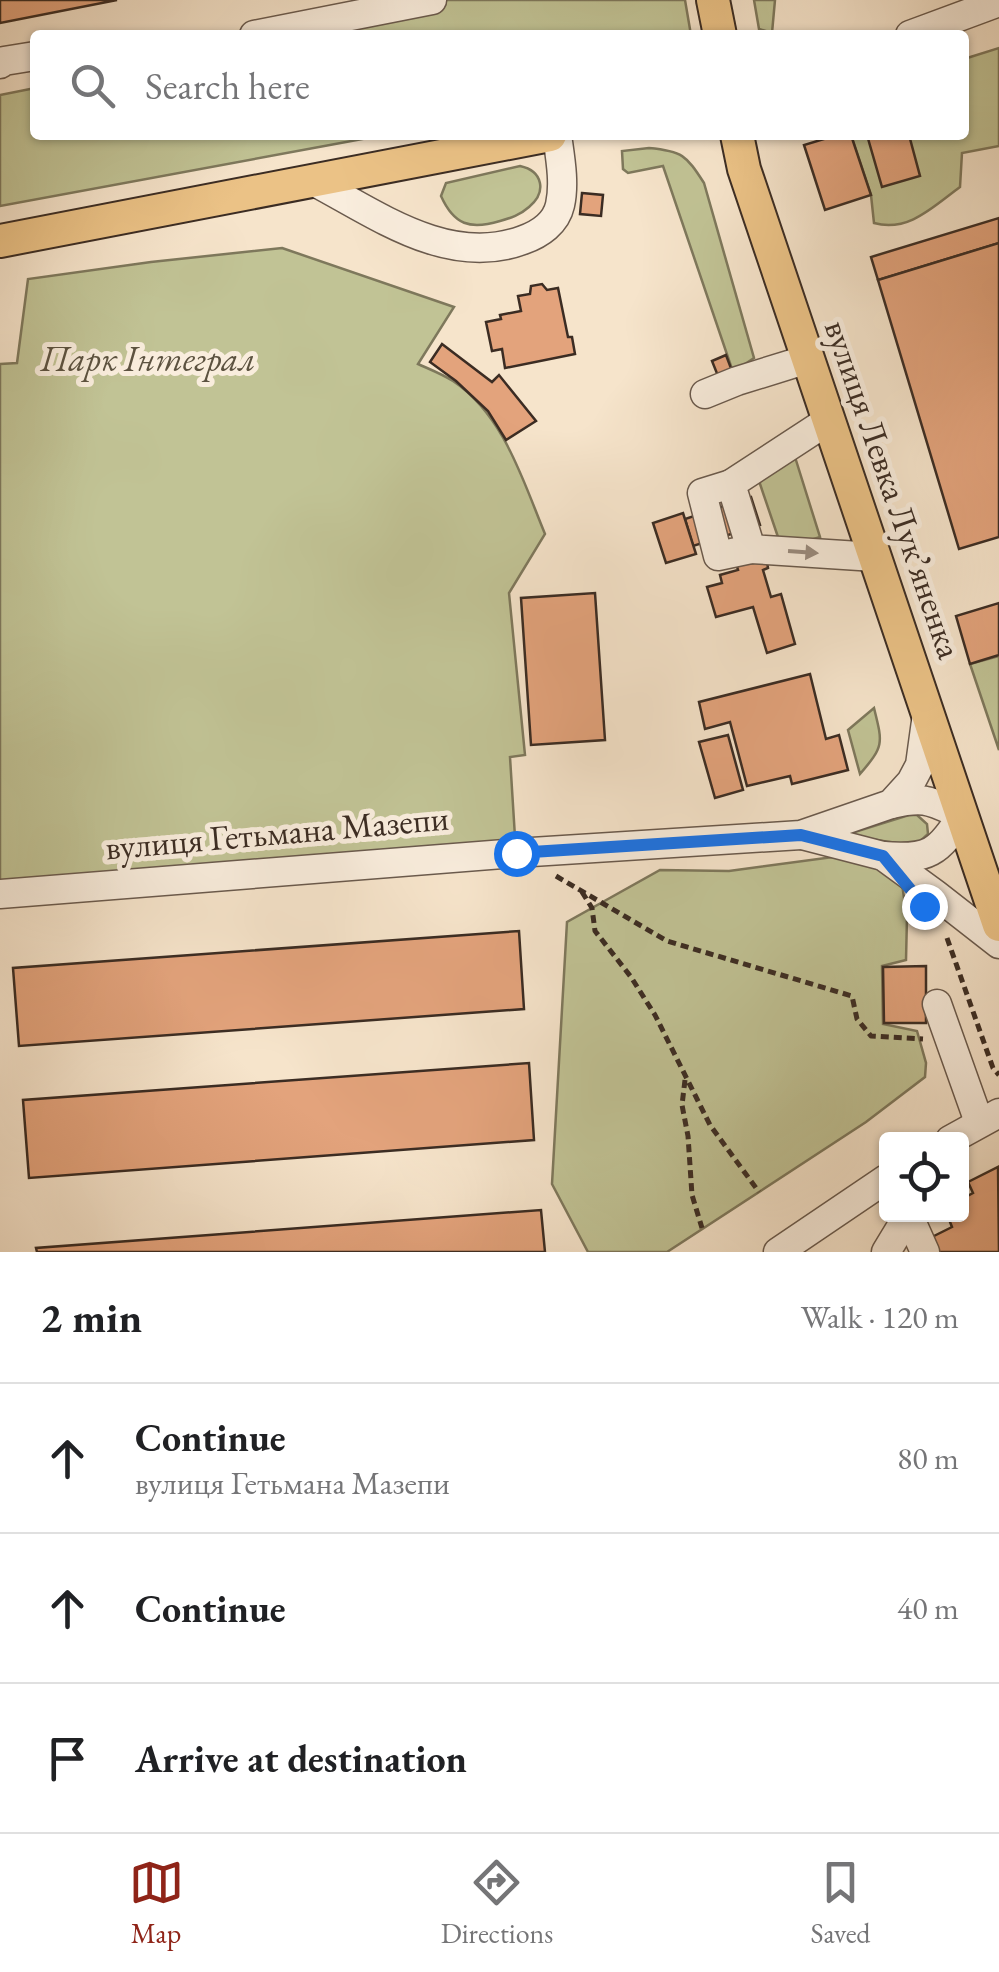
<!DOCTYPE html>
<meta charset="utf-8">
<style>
body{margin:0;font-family:"EB Garamond",serif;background:#f2f2f2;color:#202124}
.controls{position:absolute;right:30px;bottom:30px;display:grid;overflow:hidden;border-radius:10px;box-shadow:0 2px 8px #0004}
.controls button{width:90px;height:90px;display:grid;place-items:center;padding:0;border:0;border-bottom:2px solid #e0e0e0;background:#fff;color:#202124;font:50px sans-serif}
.stop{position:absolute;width:30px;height:30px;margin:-22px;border:8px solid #1a73e8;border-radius:50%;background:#fff}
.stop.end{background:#1a73e8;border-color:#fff;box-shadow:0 2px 10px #0008}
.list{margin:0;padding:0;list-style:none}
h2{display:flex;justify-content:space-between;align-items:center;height:130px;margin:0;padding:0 40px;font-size:42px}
h2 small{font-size:32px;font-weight:400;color:#757577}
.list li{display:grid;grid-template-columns:65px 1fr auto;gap:30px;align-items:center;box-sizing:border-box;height:150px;padding:0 40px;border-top:2px solid #e0e0e0}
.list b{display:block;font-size:38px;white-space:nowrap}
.list p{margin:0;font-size:32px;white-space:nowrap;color:#757577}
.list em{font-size:32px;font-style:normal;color:#757577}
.icon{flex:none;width:55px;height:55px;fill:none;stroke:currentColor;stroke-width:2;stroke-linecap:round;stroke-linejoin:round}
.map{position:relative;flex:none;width:999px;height:1252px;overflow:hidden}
.search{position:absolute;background:#fff;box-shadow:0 2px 8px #0004;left:30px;right:30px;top:30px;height:110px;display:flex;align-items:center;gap:25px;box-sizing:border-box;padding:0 35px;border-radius:10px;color:#757577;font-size:38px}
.sheet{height:580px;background:#fff}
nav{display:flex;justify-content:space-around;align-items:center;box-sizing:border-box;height:140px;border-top:2px solid #e0e0e0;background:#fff;font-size:28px;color:#757577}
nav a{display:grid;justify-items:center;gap:5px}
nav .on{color:#8f2418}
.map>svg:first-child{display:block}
</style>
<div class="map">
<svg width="999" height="1252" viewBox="0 0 999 1252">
<rect width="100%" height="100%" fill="#f6e4cb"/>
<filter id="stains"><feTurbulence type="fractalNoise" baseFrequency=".002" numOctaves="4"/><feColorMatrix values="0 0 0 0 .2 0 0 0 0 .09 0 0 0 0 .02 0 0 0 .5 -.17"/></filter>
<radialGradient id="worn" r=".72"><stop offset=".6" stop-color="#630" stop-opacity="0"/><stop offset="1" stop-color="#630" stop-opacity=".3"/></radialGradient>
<!-- green -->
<g fill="#c1c395" stroke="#7e785c" stroke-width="2.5">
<path d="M439,0H685L691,35H278Z"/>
<path d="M754,0H775L772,33L759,29Z"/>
<path d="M999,48V146L962,153L960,187C934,206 908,233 874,223L871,195L851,135H964V59Z"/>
<path d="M35,88V135H384L0,206V95Z"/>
<path d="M649,148C682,151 686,155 704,183L754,358L733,372L663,166L628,173L623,169L622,151Z"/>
<path d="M520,166C543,171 547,192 529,207C520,215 511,218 500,221C470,230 454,225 441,196L446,183Z"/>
<path d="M282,248L454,307L418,364C429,369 442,374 453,381C504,415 523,481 545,534L509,593L525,755L510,757L516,853L0,894V364L17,363L28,279L151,262Z"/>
<path d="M795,457L820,537L796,545L778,537L759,481Z"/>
<path d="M999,656V750L970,664Z"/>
<path d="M874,708C883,744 884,746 860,774L848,730Z"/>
<path d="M909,815H917L927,824L928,834L915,846L845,835Z"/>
<path d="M848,855L901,878L907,917L906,960L882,966L883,1024L917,1031L926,1063L925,1077L866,1122L667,1252H588L552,1184L567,922L660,870L729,871Z"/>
</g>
<!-- building -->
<g fill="#e3a37c" stroke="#3b2c23" stroke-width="2.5">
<path d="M0,0H117L0,23Z"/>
<path d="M837,135H851L871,195L825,210L804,145Z"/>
<path d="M867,135H909L920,176L882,187Z"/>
<path d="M582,193L603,195L601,216L580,214Z"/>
<path d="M999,218V243L878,280L871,257Z"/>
<path d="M999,243V537L959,549L878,280Z"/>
<path d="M542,284L547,290L558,288L568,337H572L575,354L505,368L502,349L492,351L486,322L501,319L500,315L521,311L518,296L530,294L531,286Z"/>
<path d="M442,344L492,382L499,375L536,421L506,440L488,411L456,381L430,362Z"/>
<path d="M726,355L732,371L718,376L712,361Z"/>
<path d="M751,497L760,525L693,546L685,519Z"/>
<path d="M683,513L696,554L666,563L653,523Z"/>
<path d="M760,556L767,562L768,568L763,570L771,597L781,594L795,644L767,653L753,607L716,617L707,587L722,583L720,575L738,570L736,563Z"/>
<path d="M595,593L605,740L531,745L521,598Z"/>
<path d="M999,603V655L970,664L956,616Z"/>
<path d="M810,674L826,739L839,735L848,770L792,784L790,776L747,786L730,722L705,729L699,702Z"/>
<path d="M728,735L743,790L715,798L699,742Z"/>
<path d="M519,931L524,1009L19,1046L13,968Z"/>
<path d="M926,966V1023H884L883,967Z"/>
<path d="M529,1063L534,1140L29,1178L23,1100Z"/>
<path d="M998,1167L999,1252H937L930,1238L952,1227L948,1217L962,1214V1199L973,1193L968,1182Z"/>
<path d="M541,1210L545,1252H37L36,1248Z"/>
</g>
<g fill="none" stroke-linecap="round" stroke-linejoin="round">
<!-- minor casing -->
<g stroke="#6a5a4d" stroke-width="31">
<g id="minor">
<path d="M254,35L432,0"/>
<path d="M910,35L999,2"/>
<path d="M0,64L4,61L35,56"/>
<path d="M313,181C376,214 448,268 523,240C540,234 556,223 560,205C565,183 560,157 557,135"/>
<path d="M705,394L737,381L808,359"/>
<path d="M829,420L731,484L751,549L875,557"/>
<path d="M731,484L702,493L718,556L751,549"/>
<path d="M802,835L883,856L935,894L999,944"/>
<path d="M883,856C928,860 939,853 962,815C930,801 926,796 891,804"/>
<path d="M0,894L516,853L801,835L891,804L911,782L920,765L927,714"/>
<path d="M937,1004L979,1122"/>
<path d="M950,1140L999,1113"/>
<path d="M908,1214L925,1252"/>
<path d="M778,1252L886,1179"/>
<path d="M886,1252L909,1214"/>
</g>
</g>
<!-- major casing -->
<g stroke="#3b2c23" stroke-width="36">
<g id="major">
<path d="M713,0L720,35"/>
<path d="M737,135L744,169L999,925"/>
<path d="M0,241L550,135"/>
</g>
</g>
<!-- path -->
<g stroke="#3b2c23" stroke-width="5" stroke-dasharray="8 5" stroke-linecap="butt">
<path d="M556,876L667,941L852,996L857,1019L871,1036L923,1039"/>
<path d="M582,892L592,908L595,931L631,977L655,1015L710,1125L759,1192"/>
<path d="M947,938L993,1068L999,1075"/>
<path d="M685,1080L682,1105L688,1136L692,1195L702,1228"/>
</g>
<!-- minor -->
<use href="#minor" stroke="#f9eddd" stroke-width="28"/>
<!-- major -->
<use href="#major" stroke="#ebc286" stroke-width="32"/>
</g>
<!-- one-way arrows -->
<defs><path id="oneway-solid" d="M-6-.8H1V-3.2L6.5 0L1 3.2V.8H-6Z" transform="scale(2.5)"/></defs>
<use fill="#9a8c80" href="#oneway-solid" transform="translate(803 552) rotate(4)"/>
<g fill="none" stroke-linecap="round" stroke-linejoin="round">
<!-- route -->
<path stroke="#1a73e8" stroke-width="12" d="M516,853L801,835L883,856L924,906"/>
</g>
<g text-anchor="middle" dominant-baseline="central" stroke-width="10" stroke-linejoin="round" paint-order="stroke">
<!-- park labels -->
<g font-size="35" font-style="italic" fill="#5c5240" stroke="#f9eddd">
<text x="148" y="358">Парк Інтеграл</text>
</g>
<!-- street labels -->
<g font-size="35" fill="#3b2c23" stroke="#f9eddd">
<text transform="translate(894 489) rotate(71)">вулиця Левка Лукʼяненка</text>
<text transform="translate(277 832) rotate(-5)">вулиця Гетьмана Мазепи</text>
</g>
</g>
<rect width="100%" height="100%" filter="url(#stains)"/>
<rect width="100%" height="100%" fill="url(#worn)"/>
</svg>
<div class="controls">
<button><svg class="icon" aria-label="locate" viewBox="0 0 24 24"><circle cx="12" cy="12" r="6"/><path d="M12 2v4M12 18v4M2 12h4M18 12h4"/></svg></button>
</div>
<div class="stop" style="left:516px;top:853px"></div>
<div class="stop end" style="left:924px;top:906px"></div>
<div class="search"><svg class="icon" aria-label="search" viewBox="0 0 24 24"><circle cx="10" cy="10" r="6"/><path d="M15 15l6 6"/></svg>Search here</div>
</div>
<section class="sheet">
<h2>2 min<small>Walk · 120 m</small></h2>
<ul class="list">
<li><svg class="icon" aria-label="ahead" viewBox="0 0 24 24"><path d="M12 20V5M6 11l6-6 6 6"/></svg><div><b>Continue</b><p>вулиця Гетьмана Мазепи</p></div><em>80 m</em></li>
<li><svg class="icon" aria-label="ahead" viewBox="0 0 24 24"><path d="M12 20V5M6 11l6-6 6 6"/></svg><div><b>Continue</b></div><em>40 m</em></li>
<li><svg class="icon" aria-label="arrive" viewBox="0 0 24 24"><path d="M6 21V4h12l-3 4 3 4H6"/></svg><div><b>Arrive at destination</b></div></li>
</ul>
</section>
<nav>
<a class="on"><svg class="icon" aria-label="map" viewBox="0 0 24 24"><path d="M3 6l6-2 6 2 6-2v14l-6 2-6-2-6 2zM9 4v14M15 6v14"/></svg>Map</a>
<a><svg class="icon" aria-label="directions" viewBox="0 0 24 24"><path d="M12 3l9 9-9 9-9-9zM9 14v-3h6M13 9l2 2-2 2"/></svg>Directions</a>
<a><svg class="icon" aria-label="saved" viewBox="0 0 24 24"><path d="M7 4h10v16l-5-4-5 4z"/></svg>Saved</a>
</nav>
